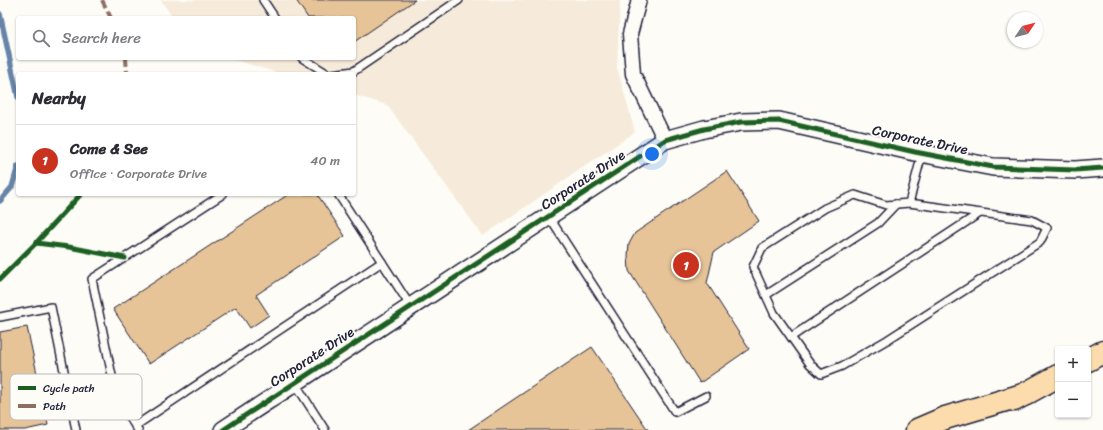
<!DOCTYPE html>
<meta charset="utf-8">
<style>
body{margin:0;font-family:Sriracha,sans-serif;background:#f7f7f7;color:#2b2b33}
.controls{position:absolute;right:12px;bottom:12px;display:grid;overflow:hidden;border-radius:4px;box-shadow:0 1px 3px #0004}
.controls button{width:36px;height:36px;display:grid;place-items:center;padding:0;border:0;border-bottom:1px solid #e1e1e2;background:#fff;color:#2b2b33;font:20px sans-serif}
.compass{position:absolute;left:1007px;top:12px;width:36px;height:36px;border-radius:50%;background:#fff;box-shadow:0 1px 3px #0004;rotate:55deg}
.you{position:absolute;left:652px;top:154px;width:14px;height:14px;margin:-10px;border:3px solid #fff;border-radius:50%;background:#1a73e8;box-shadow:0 0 0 6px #1a73e833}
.badge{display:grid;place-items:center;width:26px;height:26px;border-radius:50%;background:#c8321e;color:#fff;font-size:13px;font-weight:700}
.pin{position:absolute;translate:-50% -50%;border:2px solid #fff;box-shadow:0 1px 4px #0006}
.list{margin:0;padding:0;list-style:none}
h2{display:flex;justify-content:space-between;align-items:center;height:52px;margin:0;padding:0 16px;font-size:17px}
h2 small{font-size:13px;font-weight:400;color:#7c7c81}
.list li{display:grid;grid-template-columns:26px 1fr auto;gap:12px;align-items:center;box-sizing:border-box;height:72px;padding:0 16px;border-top:1px solid #e1e1e2}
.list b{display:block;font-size:15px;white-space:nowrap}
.list p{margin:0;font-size:13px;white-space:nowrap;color:#7c7c81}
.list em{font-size:13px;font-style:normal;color:#7c7c81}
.icon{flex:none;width:22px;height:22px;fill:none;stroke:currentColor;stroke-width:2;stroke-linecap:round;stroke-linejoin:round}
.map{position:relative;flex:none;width:1103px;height:430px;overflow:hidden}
.search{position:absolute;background:#fff;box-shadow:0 1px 3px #0004;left:16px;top:16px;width:340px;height:44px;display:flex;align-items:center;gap:10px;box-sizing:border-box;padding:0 14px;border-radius:4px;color:#7c7c81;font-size:15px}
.panel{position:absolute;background:#fff;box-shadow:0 1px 3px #0004;left:16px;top:72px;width:340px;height:124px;border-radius:4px}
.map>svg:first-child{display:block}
</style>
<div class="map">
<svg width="1103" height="430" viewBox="0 0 1103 430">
<rect width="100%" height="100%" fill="#fdfcf7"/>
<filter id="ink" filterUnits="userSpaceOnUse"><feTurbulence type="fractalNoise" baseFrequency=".025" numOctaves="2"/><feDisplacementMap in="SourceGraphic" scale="8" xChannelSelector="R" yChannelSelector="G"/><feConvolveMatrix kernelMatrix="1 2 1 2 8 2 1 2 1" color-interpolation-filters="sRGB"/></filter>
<g filter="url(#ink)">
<!-- built -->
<path fill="#f6ebda" d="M161,0H620L617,67L635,132L483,236L387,105L354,95V74H282L228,58H354V18H173Z"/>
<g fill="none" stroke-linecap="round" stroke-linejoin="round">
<!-- stream -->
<g stroke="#6684a8" stroke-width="5.5">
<path d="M0,14L18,97"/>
<path d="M0,201L12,187L18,166"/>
</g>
</g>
<!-- building -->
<g fill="#e6c498" stroke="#22223b">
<path d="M296,0H415L354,42V18H308Z"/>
<path d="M727,171L759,221L714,252L707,283L749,349L700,383L629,271L628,256L629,244L635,233Z"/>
<path d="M289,194H317L345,236L256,295L269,315L250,328L236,307L149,364L113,309Z"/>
<path d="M27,327L48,425L25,430H0V332Z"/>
<path d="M592,347L648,430H468Z"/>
</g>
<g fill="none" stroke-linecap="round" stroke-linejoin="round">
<!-- service casing -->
<g stroke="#22223b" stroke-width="10">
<g id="service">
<path d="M263,0L275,18"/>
<path d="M302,58L328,74"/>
<path d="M332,74L354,71L459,0"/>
<path d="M338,194L411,307"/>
<path d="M909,203L1032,220L1047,228L1040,242L887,340L842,366L821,374L810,364L774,313L753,267L762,248L825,208L855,195L886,205L909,203L922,154"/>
<path d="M549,217L675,412L706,396"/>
<path d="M766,295L878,223L896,204"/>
<path d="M0,317L51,307L76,430"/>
<path d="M791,337L980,213"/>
<path d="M295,383L325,430"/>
<path d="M135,426L382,262"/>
<path d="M138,430L117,400L92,279L223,194"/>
</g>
</g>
<!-- minor casing -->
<g stroke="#22223b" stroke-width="17">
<path id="minor" d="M639,0L630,34L633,74L665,140"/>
</g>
<!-- tertiary casing -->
<g stroke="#22223b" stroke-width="20">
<path id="tertiary" d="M223,430L665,140L704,129L741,122L779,121L915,152L993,167L1075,170L1103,168"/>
</g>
<!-- motorway casing -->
<g stroke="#22223b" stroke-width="25">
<g id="motorway">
<path d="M1088,360L1103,352"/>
<path d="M1014,400L1058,376"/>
<path d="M917,430L945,418L1026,394"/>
</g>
</g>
<!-- service -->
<use href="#service" stroke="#fdfcf7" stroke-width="7"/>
<!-- minor -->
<use href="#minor" stroke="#fdfcf7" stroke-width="14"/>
<!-- tertiary -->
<use href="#tertiary" stroke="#fdfcf7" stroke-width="17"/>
<!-- motorway -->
<use href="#motorway" stroke="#fcdcac" stroke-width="22"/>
<!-- quiet -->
<g stroke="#8d6e63" stroke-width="4" stroke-dasharray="8 4" stroke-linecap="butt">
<path d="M102,0L111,18"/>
<path d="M126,58L127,74"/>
</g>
<!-- cycleway casing -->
<g stroke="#fdfcf7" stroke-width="8">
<g id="cycleway">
<path d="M36,243L69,247L125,258"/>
<path d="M0,279L36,243L81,194"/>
<path d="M223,430L665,140L704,129L741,122L779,121L915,152L993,167L1075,170L1103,168"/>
</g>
</g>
<!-- cycleway -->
<use href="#cycleway" stroke="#1b5e20" stroke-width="5"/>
</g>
</g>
<g text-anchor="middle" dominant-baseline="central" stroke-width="4" stroke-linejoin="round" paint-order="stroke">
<!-- street labels -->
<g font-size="14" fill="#22223b" stroke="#fdfcf7">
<text transform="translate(920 140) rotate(12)">Corporate Drive</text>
<text transform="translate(583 180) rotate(-33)">Corporate Drive</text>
<text transform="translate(312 357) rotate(-33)">Corporate Drive</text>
</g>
</g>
<!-- legend -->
<rect x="10" y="374" width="132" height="46" rx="6" fill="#fdfcf7" stroke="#bbbbbf" stroke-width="1"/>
<rect x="18" y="386" width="18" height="4" fill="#1b5e20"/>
<rect x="18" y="404" width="18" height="4" fill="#8d6e63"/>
<g font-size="11" fill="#22223b">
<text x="43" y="392">Cycle path</text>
<text x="43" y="410">Path</text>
</g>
</svg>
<div class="controls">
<button>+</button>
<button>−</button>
</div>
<svg class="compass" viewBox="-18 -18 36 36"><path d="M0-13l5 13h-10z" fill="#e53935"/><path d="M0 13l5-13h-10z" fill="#7c7c81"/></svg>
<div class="you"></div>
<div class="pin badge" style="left:686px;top:265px">1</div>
<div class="search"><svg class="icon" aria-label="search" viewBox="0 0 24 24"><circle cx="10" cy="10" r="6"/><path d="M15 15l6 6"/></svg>Search here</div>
<section class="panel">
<h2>Nearby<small></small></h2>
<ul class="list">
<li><span class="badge">1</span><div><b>Come &amp; See</b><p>Office · Corporate Drive</p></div><em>40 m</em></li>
</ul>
</section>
</div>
